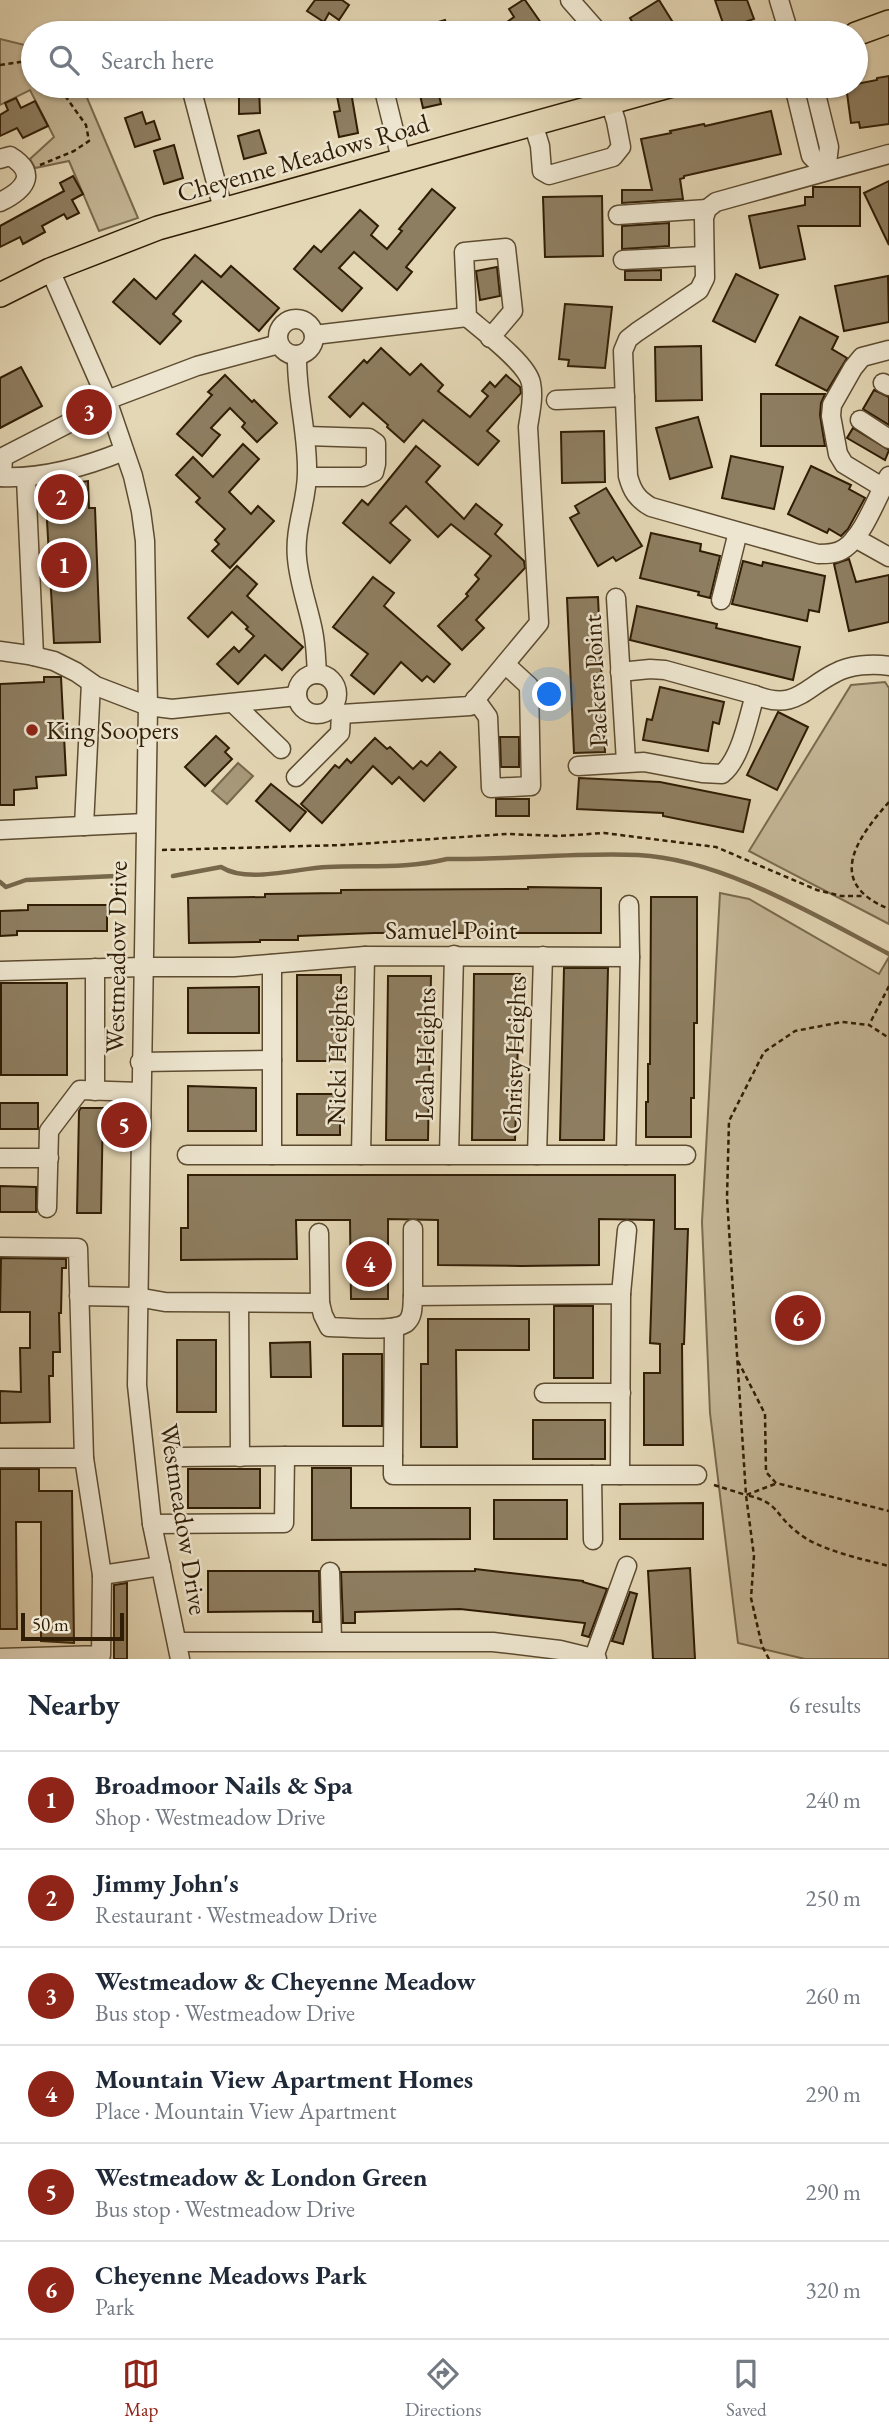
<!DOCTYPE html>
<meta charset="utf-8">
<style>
body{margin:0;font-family:"EB Garamond",serif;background:#f2f2f3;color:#1f2937}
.scale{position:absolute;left:21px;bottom:18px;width:103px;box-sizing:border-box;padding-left:7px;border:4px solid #301d05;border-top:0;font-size:19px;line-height:24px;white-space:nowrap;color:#301d05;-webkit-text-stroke:5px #ede5cf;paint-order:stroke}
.you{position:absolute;left:550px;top:695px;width:24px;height:24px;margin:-18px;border:5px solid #fff;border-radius:50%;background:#1a73e8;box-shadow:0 0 0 10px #1a73e833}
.badge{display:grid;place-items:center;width:46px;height:46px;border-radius:50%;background:#8f2418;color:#fff;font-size:23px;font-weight:700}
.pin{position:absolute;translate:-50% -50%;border:4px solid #fff;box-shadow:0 2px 7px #0006}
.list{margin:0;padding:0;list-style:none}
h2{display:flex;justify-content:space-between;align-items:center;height:91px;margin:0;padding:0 28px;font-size:30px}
h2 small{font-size:23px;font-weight:400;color:#747a83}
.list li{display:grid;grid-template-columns:46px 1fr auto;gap:21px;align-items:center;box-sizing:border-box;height:98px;padding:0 28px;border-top:2px solid #e0e1e3}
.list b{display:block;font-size:26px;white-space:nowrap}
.list p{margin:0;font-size:23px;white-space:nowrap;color:#747a83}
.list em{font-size:23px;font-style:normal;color:#747a83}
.icon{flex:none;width:38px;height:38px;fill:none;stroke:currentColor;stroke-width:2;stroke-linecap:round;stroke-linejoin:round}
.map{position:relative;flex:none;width:889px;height:1659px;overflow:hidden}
.search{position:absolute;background:#fff;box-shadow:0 2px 5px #0004;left:21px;right:21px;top:21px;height:77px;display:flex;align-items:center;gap:18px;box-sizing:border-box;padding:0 24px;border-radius:38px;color:#747a83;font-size:26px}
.sheet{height:679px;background:#fff}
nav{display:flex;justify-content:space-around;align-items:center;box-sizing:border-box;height:98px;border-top:2px solid #e0e1e3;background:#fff;font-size:19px;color:#747a83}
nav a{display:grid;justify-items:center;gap:4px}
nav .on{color:#8f2418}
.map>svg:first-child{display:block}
</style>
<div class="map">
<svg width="889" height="1659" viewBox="0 0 889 1659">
<rect width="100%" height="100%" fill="#e4d7b5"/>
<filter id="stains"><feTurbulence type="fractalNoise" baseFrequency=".00286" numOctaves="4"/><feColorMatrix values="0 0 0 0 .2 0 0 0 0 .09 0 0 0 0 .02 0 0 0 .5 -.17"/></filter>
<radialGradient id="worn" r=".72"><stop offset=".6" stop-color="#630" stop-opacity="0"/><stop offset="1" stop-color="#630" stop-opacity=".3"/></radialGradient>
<!-- green -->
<g fill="#c5b797" stroke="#7a6a4e" stroke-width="2">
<path d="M0,39L33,47V86H82L138,218L99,231L69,161L35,168L30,159L54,137L30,90L0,105Z"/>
<path d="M885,682L889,688V924L749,851L851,685Z"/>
<path d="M720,893L749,899L879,974L889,957V1659H805L738,1643L710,1413L702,1222Z"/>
</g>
<!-- water -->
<path fill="#a79879" stroke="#77674b" stroke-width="2" d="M238,763L253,776L227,804L212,791Z"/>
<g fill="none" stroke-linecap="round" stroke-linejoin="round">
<!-- stream -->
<g stroke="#77674b" stroke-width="4.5">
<path d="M173,876L221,867C248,884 296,868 328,867C369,865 406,869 447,859C511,860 575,852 638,855C722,859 816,916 889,954"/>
<path d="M0,882L6,887L26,880L116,876"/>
</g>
</g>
<!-- building -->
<g fill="#8e7e61" stroke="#301d05" stroke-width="2">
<path d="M315,0H342L349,5L339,20L329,13L324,22L307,11Z"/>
<path d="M523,0H525L548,33H515L507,22L514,17L509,9Z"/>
<path d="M659,0L677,29L670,33H654L649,26L639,33L630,18Z"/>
<path d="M715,0H747L754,19L725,29Z"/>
<path d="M445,20L449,33H411V30Z"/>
<path d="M889,76V124L860,128L859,122L851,123L846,86H856V84L877,80V78Z"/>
<path d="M239,86H259L260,113L239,114Z"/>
<path d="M335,86H350L358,133L339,137L334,112L340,111Z"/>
<path d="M418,86H437L441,104L423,108Z"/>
<path d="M16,98L21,108L35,101L48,126L23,138L17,128L0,136V115L8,110L5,103Z"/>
<path d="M771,111L781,154L684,176V178L680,179L683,199L622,203V190H652L641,139L671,133L670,131L704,124L705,126Z"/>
<path d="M142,112L146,124L154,121L160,139L135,147L125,118Z"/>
<path d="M259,130L266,153L244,159L238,136Z"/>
<path d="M174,145L183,178L164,184L154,151Z"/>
<path d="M73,176L83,194L72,200L79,213L67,219L64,214L42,226L45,232L23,244L20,237L0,247V226L64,191L60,183Z"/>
<path d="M889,181V245L864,193Z"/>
<path d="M813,187H860V226H798L805,259L760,268L749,216L805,205V197H813Z"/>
<path d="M432,189L455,208L406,267L412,272L397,290L354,252L339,268L362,288L342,311L294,269L314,246L321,252L360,210L378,226L371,235L387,249L402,231L399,229Z"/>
<path d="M602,196L603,256L545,257L543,197Z"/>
<path d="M669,223V246L622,249V226Z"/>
<path d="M195,255L221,277L231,266L279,308L259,331L202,281L173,314L181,321L160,344L113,302L134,279L156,299Z"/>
<path d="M497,267L500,296L480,300L476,271Z"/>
<path d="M661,270V280H625V271Z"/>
<path d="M736,274L778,295L755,342L713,321Z"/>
<path d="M888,276L889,322L844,331L835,286Z"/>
<path d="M565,304L612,307L605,368L568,366L569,360L559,359Z"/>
<path d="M800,317L838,337L832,349L847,358L827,391L776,365Z"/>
<path d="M701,346L702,400L656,401L655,347Z"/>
<path d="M381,348L410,375L421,364L443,385L438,391L470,417L488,396L482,391L490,382L495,387L506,375L520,387L521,393L487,431L499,441L478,465L423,420L404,442L387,427L388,425L363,403L350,417L329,397L364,360L367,363Z"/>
<path d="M21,367L42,406L0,428V378Z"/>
<path d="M225,375L252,402L254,400L277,423L257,442L242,427L245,423L230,408L211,428L220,435L202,456L177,434L212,395L208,392Z"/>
<path d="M874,390L889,397V425L863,409Z"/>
<path d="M761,394H825L821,403L820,415L825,446H761Z"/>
<path d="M698,417L712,467L670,479L656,428Z"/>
<path d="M853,428L889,450L885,460L847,438Z"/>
<path d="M604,431L605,482L562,483L561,432Z"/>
<path d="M243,444L259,459L229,492L251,514L258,506L274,521L230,568L212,551L219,544L215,540L225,529L196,502L200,498L176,475L193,457L213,477Z"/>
<path d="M416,446L440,466L426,482L464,519L476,504L502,525L495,534L524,561L525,568L476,620L484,628L462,650L438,626L468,596L466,594L479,579L475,575L491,556L451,524L438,537L406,506L390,523L410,540L390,563L343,523L362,500L368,505Z"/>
<path d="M731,456L783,467L774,509L722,498Z"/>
<path d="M811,466L851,485L849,489L865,498L848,529L841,536L829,529L827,533L788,514Z"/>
<path d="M88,481L89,508H95L100,642L54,643L45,486Z"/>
<path d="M606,488L642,546L616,561L613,557L598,566L570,518L579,513L575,506Z"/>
<path d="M651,533L701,544L700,551L720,556L710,598L698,595L699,592L640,578Z"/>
<path d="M849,559L856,582L889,575V622L849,631L834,564Z"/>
<path d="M743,561L762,566L763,562L825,576L819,612L809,610L807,621L732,604Z"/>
<path d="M237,566L257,584L247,596L303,647L282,670L265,655L238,684L217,664L234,647L239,652L254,636L246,629L248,627L232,612L208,637L188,618Z"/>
<path d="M373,577L394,593L384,606L450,664L434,682L427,676L422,681L401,662L374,694L351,675L368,654L333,627Z"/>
<path d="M598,597L605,752L574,753L567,598Z"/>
<path d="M637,606L717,624L716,628L800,647L793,680L630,640Z"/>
<path d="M44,677H61L66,775L36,777L37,788L14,790V805H0V684L44,682Z"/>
<path d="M660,687L724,702L719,724L713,722L708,751L643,740L647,719L652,720Z"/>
<path d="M778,712L808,727L777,790L747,775Z"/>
<path d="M216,736L229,748L225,752L232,759L205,786L185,767Z"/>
<path d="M500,737H519V767H501Z"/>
<path d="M375,738L387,749L390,747L413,769L421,761L427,766L440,752L456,767L424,801L399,777L392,784L373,766L322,823L301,804L335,765L339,768L347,759L351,763Z"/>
<path d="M579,778L660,782L750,800L743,832L663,816V813L577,809Z"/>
<path d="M271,784L306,812L290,831L256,801Z"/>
<rect x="496" y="799" width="33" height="17"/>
<path d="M528,887L601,888V933H374L298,936V940H260V942L189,943L188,898L265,897V894L341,893V890L528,889Z"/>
<path d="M651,897H697V1023H694V1098H691V1137H646V1102H648V1064H650Z"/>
<path d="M28,905H107V931H17V935L0,936V911L28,910Z"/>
<path d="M564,968H608L604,1140H560Z"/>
<path d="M474,974H520L515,1140H472Z"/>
<rect x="297" y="975" width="44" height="86"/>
<path d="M388,976H431L428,1140H386Z"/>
<rect x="1" y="983" width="66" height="92"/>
<path d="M259,987V1033H188V988Z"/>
<path d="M188,1086L256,1088V1131H188Z"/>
<rect x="297" y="1094" width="43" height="41"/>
<rect x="0" y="1103" width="38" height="26"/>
<path d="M81,1108H103L101,1213H77L79,1111Z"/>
<path d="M188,1175H675V1229H688L684,1344H682L683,1445H644V1373H660V1344L650,1343L654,1220L599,1219V1265L521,1266L438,1265V1220L388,1219V1299H351L350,1220H296L297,1259L181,1260V1228H188Z"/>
<path d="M0,1186L36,1187V1212H0Z"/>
<path d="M1,1258L66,1259V1268H62L61,1313H59L60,1352H53V1376H49L50,1422L0,1423V1391L21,1392L20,1348H30V1312H0Z"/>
<rect x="554" y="1306" width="39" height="72"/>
<path d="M428,1319H529V1350H456L457,1447H421V1364H428Z"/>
<rect x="177" y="1340" width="39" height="72"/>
<path d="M310,1342L311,1377H271L270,1343Z"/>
<rect x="343" y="1354" width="39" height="72"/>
<rect x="533" y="1420" width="72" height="39"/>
<path d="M312,1468H351V1508H470V1539L312,1540Z"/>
<path d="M0,1469H39V1491H72L74,1643L41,1641V1522H16L17,1629H0Z"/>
<rect x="188" y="1469" width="72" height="39"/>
<rect x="494" y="1500" width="73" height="39"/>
<path d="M703,1503V1539H620V1504Z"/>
<path d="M690,1568L695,1659H653L648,1571Z"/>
<path d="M475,1569L583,1581V1582L607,1589L589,1637L582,1635L585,1623L460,1609L355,1612V1623H343L341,1572L475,1571Z"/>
<path d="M208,1571H319L320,1622H313V1611L208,1612Z"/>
<path d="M127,1583V1659H114V1585Z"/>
<path d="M630,1592L637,1594L623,1644L612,1641Z"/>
</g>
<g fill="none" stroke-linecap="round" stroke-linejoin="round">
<!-- minor casing -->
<g stroke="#5d4c31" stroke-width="21">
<g id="minor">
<path d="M570,0L599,33"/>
<path d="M779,0L789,33"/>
<path d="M383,86L401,159"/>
<path d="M794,86L811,156L826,171L829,147L814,86"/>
<path d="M193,95L223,209"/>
<path d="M533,123L540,146L542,171L549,175L613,157L621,147L616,121L610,102"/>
<path d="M889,154L716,202L707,209L704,218L705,278L699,290L637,332L628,339L623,351L628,476C632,491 637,499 651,507L818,554C827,554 837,554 845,548C864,535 877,496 889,476"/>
<path d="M0,159L10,156C40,174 23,191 0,202"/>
<path d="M618,215L707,209"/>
<path d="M623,260L704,256"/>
<path d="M50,270L107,400L133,476L141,511L145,541L148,706L137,1385L152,1524L180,1659"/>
<circle cx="296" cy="337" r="18"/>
<path d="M314,335L467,317"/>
<path d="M297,355C296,395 308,433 307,473C307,502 294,528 297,558C299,583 308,606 313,631C316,645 316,660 317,674"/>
<path d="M883,383L889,386"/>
<path d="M107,400L197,366L279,344"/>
<path d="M556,400L625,397"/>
<path d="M860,420L889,439"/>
<path d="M307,436L369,438L376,443V464L374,472L363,477H308"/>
<path d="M0,477C42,479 85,467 124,451"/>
<path d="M2,477L3,457L71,422"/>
<path d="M26,478L34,656"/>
<path d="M882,487L844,464L838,454L831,416L832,405L853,368L862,357L889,350"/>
<path d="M855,538L889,557"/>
<path d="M616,598L626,762"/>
<path d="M721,600L738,532"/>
<path d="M0,651L29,655L54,661L76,672L96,686L148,706L172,709L297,696"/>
<path d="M620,672L650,669L665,670L755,695C795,711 803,689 835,673C849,665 873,663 889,666"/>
<circle cx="317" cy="694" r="20"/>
<path d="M475,699L488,717L491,788L531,786L529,686L505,664"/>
<path d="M234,704L281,749"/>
<path d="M332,707L341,714L470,706L539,623L528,427C530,413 534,398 531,383C527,363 483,331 467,317L464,252L506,248L513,311L490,338"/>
<path d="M578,766L644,762L702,773L722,774C741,759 748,718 755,695"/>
<path d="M296,777L340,733L341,714"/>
<path d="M84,826L91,683"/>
<path d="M0,830L145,823"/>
<path d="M272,964V1155"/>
<path d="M0,971L142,967H234L365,956L630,957"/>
<path d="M140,1062L272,1060"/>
<path d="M95,1091V968"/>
<path d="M187,1155H686"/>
<path d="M361,1155L365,956"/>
<path d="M449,1155L454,955"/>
<path d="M537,1155L543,956"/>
<path d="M626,1155L630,957L629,905"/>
<path d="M0,1158H49"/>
<path d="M47,1208L49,1131L80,1090L140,1092"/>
<path d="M413,1229V1296"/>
<path d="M319,1233L320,1303"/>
<path d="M0,1247L78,1248L84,1458L102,1575L101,1655L0,1658"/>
<path d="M621,1294L627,1230"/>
<path d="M79,1296L137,1297L165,1302L320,1303L323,1315L329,1327C346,1327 396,1333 407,1322C414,1315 412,1305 413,1296L621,1294L620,1475H393V1456H285L284,1523L152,1524"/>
<path d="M239,1303L240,1457"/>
<path d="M544,1393H621"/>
<path d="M393,1456L394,1328"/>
<path d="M177,1457L285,1456"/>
<path d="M0,1458H84"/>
<path d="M592,1475L593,1540"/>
<path d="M620,1475H697"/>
<path d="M330,1572L332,1641"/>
<path d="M102,1575L161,1566"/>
<path d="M177,1642H493L560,1650L597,1659"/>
<path d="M594,1657L627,1566"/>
</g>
</g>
<!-- major casing -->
<g stroke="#301d05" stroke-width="26">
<g id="major">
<path d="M856,34L889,22"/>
<path d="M0,295L50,270L158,228L669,86"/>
</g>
</g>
<!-- path -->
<g stroke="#301d05" stroke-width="2.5" stroke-dasharray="5 3.5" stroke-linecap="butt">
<path d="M0,65L26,61L33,63"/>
<path d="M40,165L74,151L89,141L86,125L58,86"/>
<path d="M889,802C856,839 825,883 889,909"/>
<path d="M162,850L343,845L507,834L559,836L604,833L716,847L817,890L841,896H865"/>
<path d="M889,986L869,1025L889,1038"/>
<path d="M738,1361L765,1414L766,1472L776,1483L889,1511"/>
<path d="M775,1484L746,1495C779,1502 774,1514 797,1532C818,1550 862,1559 889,1566"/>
<path d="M714,1485L746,1495"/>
<path d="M769,1659L762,1646L751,1598L754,1556L746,1495L727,1198L729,1121L764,1052L795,1031L842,1022L869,1025"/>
</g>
<!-- minor -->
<use href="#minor" stroke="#ede5cf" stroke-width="18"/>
<!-- major -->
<use href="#major" stroke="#e4d7b5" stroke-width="23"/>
</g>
<!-- markers -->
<circle fill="#8f2418" stroke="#ede5cf" stroke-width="2.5" cx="32" cy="730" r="7"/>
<g text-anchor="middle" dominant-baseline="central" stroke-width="5" stroke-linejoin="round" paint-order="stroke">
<!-- street labels -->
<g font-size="26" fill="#301d05" stroke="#ede5cf">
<text transform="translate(303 158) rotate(-16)">Cheyenne Meadows Road</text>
<text transform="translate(595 681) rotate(-93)">Packers Point</text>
<text x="451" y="930">Samuel Point</text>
<text transform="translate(116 957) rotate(-89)">Westmeadow Drive</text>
<text transform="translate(425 1054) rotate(-89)">Leah Heights</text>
<text transform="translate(337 1055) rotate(-89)">Nicki Heights</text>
<text transform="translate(514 1055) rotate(-88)">Christy Heights</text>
<text transform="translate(184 1519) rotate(81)">Westmeadow Drive</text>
</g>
<!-- poi labels -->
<g font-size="26" fill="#301d05" stroke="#ede5cf" text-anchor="start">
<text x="46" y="730">King Soopers</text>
</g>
</g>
<rect width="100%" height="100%" filter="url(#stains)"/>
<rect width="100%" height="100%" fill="url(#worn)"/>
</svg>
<div class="scale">50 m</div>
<div class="you"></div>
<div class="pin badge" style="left:64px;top:565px">1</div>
<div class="pin badge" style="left:61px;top:497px">2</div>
<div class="pin badge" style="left:89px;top:412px">3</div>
<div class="pin badge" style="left:369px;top:1264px">4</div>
<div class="pin badge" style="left:124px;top:1125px">5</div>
<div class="pin badge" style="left:798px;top:1318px">6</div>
<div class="search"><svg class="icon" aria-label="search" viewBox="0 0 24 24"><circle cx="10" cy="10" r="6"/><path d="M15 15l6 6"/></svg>Search here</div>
</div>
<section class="sheet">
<h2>Nearby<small>6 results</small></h2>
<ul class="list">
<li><span class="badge">1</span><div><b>Broadmoor Nails &amp; Spa</b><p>Shop · Westmeadow Drive</p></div><em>240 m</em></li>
<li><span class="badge">2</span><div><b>Jimmy John's</b><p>Restaurant · Westmeadow Drive</p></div><em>250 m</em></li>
<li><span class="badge">3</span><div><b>Westmeadow &amp; Cheyenne Meadow</b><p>Bus stop · Westmeadow Drive</p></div><em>260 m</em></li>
<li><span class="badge">4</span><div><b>Mountain View Apartment Homes</b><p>Place · Mountain View Apartment</p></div><em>290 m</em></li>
<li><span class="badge">5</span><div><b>Westmeadow &amp; London Green</b><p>Bus stop · Westmeadow Drive</p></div><em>290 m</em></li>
<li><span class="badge">6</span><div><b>Cheyenne Meadows Park</b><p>Park</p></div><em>320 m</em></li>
</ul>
</section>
<nav>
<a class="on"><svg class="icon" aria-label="map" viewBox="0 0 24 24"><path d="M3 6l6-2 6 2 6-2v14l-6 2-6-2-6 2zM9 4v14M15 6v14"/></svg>Map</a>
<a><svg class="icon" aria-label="directions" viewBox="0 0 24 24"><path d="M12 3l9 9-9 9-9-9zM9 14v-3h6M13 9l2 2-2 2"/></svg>Directions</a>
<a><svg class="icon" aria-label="saved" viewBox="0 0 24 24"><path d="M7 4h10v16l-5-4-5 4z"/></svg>Saved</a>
</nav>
